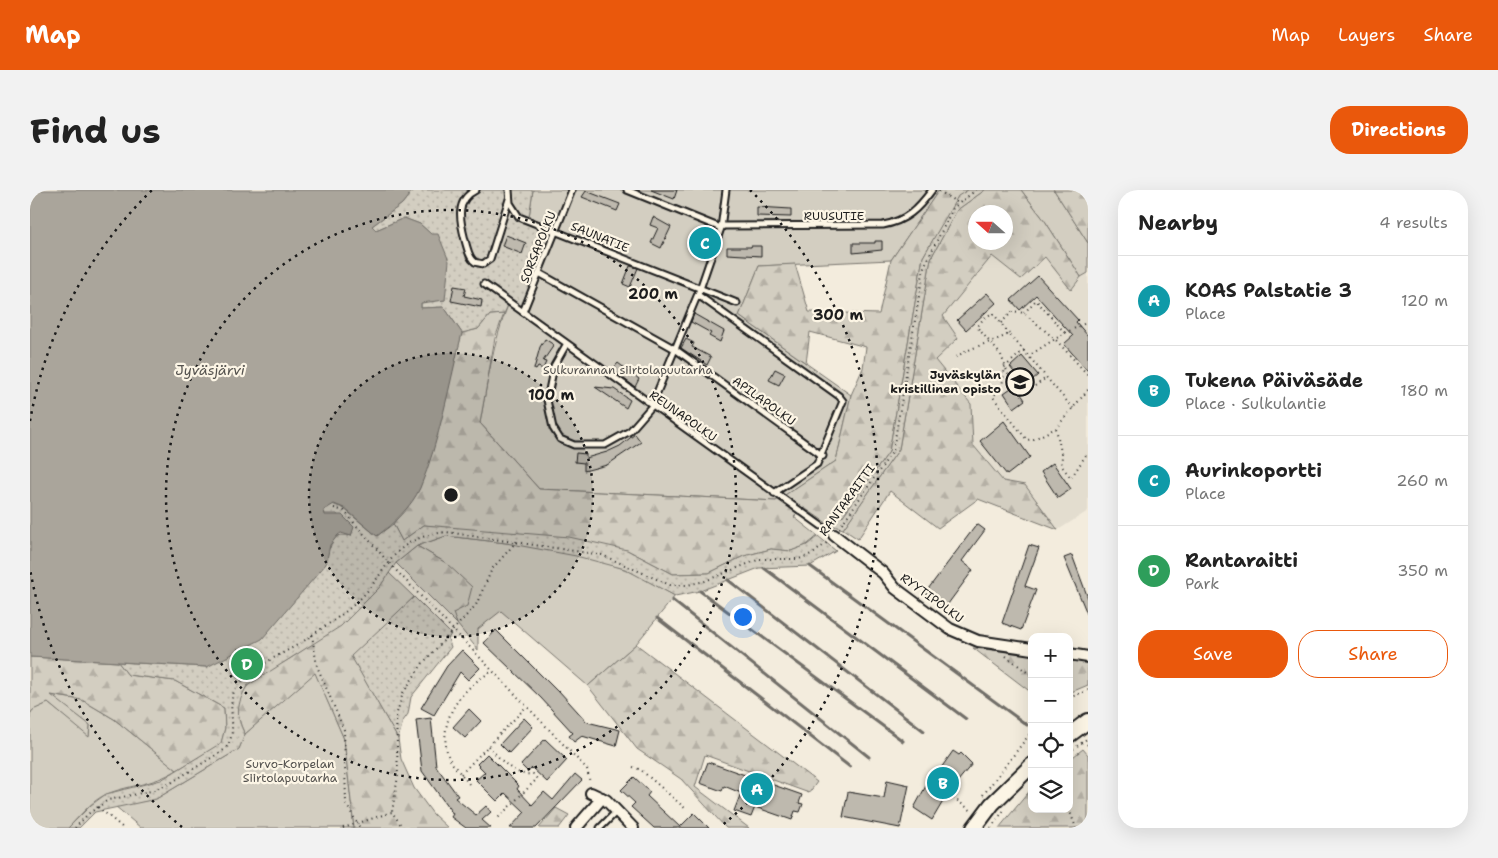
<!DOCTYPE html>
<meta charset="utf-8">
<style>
body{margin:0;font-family:"Shantell Sans",sans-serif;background:#f2f2f2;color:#222}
.controls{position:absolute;right:15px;bottom:15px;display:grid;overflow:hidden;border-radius:10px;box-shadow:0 5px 20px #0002}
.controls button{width:45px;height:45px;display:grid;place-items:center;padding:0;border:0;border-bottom:1px solid #e0e0e0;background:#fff;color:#222;font:25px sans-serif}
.compass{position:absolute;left:938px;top:15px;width:45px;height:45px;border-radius:50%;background:#fff;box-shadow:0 5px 20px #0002;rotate:291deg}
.you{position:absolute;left:712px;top:426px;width:18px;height:18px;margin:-12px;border:4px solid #fff;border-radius:50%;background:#1a73e8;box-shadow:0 0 0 8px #1a73e833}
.badge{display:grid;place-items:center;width:32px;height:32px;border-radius:50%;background:#ea580c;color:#fff;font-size:16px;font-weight:700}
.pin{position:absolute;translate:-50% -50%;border:2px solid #fff;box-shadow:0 1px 5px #0006}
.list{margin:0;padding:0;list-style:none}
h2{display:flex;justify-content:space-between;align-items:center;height:65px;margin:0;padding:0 20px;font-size:21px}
h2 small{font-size:16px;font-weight:400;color:#767676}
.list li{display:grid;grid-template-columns:32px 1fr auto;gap:15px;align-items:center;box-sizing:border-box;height:90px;padding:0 20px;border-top:1px solid #e0e0e0}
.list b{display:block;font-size:19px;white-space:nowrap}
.list p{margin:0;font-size:16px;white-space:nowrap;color:#767676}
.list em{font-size:16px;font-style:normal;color:#767676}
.actions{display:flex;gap:10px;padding:15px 20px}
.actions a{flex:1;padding:11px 0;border:1px solid #ea580c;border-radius:20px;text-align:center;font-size:18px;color:#ea580c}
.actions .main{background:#ea580c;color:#fff}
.icon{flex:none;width:28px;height:28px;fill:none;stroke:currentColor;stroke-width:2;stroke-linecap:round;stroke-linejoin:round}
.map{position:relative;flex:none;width:1058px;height:638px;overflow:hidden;border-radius:20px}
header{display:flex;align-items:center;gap:30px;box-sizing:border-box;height:70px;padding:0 25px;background:#ea580c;color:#fff}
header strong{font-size:24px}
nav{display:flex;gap:28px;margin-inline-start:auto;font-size:18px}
.intro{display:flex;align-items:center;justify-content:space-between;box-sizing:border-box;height:120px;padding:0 30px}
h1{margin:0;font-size:35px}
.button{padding:12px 22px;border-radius:20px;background:#ea580c;color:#fff;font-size:18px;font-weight:700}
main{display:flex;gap:30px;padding:0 30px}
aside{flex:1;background:#fff;border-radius:20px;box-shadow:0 5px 20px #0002}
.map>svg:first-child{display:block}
</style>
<header>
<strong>Map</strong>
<nav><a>Map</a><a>Layers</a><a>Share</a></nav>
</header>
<div class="intro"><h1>Find us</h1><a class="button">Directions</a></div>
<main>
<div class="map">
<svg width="1058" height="638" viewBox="0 0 1058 638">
<defs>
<pattern id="forest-firs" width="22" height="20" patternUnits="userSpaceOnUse" patternTransform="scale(1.25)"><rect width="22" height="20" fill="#d3cec1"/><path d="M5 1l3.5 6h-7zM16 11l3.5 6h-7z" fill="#b5b0a5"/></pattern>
<pattern id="park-dots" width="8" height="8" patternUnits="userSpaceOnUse" patternTransform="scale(1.25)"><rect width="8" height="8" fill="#d3cec1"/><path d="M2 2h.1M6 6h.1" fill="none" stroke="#b5b0a5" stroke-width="1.8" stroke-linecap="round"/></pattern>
</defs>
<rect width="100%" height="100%" fill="#f3ecdd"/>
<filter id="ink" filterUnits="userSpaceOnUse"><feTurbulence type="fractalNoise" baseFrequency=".02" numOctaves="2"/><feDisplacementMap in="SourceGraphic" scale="10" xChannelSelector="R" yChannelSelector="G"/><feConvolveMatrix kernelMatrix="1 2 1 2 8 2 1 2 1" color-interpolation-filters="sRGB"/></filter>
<g filter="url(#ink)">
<!-- built -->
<path fill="#e3ddcf" d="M962,66L1015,67L1041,99L1051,87L1058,83V321L1028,340L995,295L973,291L943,255L941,214L904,170L928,148L913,126Z"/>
<!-- green -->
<g fill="#d3cec1" stroke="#78756e">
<path d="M503,0H909L861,70L729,76L709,126L821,205L806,271L746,311L509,299L450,233C457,193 463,153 478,115L489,122L525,37L499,27Z"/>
<path d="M991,0H1024L1058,53V83L1051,87L1015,31Z"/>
<path d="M416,346C475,353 538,358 594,379C611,386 628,397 645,406L606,454L558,496L471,421L448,439V460L427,434L422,423L416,373L387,356Z"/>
<path d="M285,482L314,549L324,638H111L85,616L126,609L209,559L215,544Z"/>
<path d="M19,505L52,510L84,529L147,580C121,596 102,594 77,604C62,610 49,627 38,638H0V524L2,520L18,513L59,546L60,535Z"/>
</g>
<!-- forest -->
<g fill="url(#forest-firs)" stroke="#78756e" fill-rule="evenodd">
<path d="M909,0H938L928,7L893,67L859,262L812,327L806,323L798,334L773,317L764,327L788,346L777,355L761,361L741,359L714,366L679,383L643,384L597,360L394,335L372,351L363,334L389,299L404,252L432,143L448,139L460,125L474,124L465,148L450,233L509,299L746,311L806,271L821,205L833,178L836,157L780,142L776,173L709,126L729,76L765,74L779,122L849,124L861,70Z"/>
<path d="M955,0H991L1015,31L1051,87L1041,100L1015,67L991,89L962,66L913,126L928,148L905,170L941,214L943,255L973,291L995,295L1028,340L948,309L908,338L860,301L828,349L813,339L869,259L901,68L927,20ZM946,22H976V52H946Z"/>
<path d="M1023,0H1058V53L1024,0Z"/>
<path d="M387,356L416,373L442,397L437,416L423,423L427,434L366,373Z"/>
<path d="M359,383L384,407L322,467L368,549L371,569L384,598L403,624L418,638H324L314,549L285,483L215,544C207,530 205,512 216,498C224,486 251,475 264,466C291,448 342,409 359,383Z"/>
<path d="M606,454L787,592L779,603L675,565L665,597L719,638H696L651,589L607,559L558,496Z"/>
<path d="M943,458L1002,464V503Z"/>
<path d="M0,467L88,472L98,485L145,491L194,518L195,538L191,554L147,580L84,529L52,510L21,505L60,535L59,547L18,513L3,520L0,524Z"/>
<path d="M1039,468L1058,470V495L1039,503Z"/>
<path d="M1053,559L1058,565V638H969L1002,598V619H1039V570Z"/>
<path d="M526,618L539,625L529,638H509Z"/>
</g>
<!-- park -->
<g fill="url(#park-dots)" stroke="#78756e">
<path d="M383,0H503L499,27L526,37L490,122L478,115L474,124L460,125L448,139L432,143L414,117L391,118V112L415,110L401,44L390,34L374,28L346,40L342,36L372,14Z"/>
<path d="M938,0H955L927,20L901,68L869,259L813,339L798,334L806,323L812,327L859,262L893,67L928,6Z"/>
<path d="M302,314L313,318L347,346L363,334L372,351L394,335L539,347L597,360L643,384L679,383L714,366L741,359L761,361L777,355L788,346L806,361L780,376L729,378L670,401L645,406L595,379L546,366L476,353L416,346L387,356L366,373L349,398L311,436L217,496C207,513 205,527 215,544L209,559L126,609L65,622L49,638H38L61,615L76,604L131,590L191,553L195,538L194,518L145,491L98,485L88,472L177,477L300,358C303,347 308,343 319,346L307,324H294L293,320Z"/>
<path d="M384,407L421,444L418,449L421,457L381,507L378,524L373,531L368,549L321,466Z"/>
</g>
<!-- water -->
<path fill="#aaa59b" stroke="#716e68" d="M0,0H383L372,14L342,36L346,40L374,28L390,34L401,44H408L419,71L415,110L391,113V118L414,117L432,143C420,191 409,253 390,298C382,316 363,334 347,346L314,318L304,314L294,320L295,325H312L324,337L321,346L311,343L308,345L300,355L296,374L232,449L177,477L0,467Z"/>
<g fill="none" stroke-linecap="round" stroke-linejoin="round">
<!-- stream -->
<g stroke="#716e68" stroke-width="3">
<path d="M780,376L997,535"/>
<path d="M734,378L936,529"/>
<path d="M698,390L894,541"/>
<path d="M670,401L873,551"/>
<path d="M642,410L839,567"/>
<path d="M627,428L820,577"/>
</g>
</g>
<!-- building -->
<g fill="#beb9ae" stroke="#1c1c1c">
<path d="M621,0H647L644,9Z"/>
<path d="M556,1L590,14L587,21L552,7Z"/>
<path d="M727,17L761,19V27L727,26Z"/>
<path d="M623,27L641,37L631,58L621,53L628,38L620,35Z"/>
<path d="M476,45L496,53L492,64L472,56Z"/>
<path d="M845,51H852V60L823,63V53H845Z"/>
<path d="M721,56H731V66L697,64V57H721Z"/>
<path d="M600,76L608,78L600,97L593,94Z"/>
<path d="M1008,86L1048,130L1046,132L1058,146V181L1034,154L1043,146L1006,105L990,120L981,110Z"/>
<path d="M424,96L436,98L434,106L452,110L451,117L421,111Z"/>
<path d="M957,103L966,113L936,140L927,130Z"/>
<path d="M664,124L694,141L690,152L679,146L681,143L661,132Z"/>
<path d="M515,149L524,155L513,171L516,172L513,179L508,177L506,180L504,179L510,157Z"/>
<path d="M656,149L664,153L662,157L681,167L677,175L651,158Z"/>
<path d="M992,166L1008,185L989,201L995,210L984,218L974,203L991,191L980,177Z"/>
<path d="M588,173L609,189L605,197L582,180Z"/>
<path d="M745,179L755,184L749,195L739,190Z"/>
<path d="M565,197L584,199L600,210L596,218Z"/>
<path d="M974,231L1000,267L977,285L950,251Z"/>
<path d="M605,244L611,252L577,275L554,281V273L545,272L546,263L556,264V268L577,262L590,256Z"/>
<path d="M1023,273L1041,299L1028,308L1011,282Z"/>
<path d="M947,334L955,340L932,371L943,380L915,418L895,403Z"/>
<path d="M999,355L1009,358L995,396L1006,400L991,440L972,433Z"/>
<path d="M1042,365L1058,408V426L1034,368Z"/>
<path d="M466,440L528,502L529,501L557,532L590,540L586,556L552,546L544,552L539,546L543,543L511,508L454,453Z"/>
<path d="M432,460L450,478L438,490L430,482L404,525L391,518L417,476Z"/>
<path d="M439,519L451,531L435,548L423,537Z"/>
<path d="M401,528L406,576L428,606L425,608L446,625L456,616L461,622L452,630L461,638H436L421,627L423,624L392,581L386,530Z"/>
<path d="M494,528L503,537L479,563L470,554Z"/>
<path d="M515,549L537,570L517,592L502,578L498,582L491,575Z"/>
<path d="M923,561L929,565L931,563L942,574L918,603L902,630L884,618L903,583L906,585Z"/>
<path d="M457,564L489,596L487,599L502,615L514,602L523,610L545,584L552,590L506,638H480L495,622L475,603L467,611L446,590L455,582L447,574Z"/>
<path d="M678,572L772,605L769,613L773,614L770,622L765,621L762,630L725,617L721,627L704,621L711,603L694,596L692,601L670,593Z"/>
<path d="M604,587L620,602L617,606L650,637L664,623L679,638H624L601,617L605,613L591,600Z"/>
<path d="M857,590L879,595L870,638L813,627L818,602L854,608Z"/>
</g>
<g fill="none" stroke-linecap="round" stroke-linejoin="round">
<!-- service casing -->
<g stroke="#1c1c1c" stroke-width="9">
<g id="service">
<path d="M446,0C423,11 431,34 436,54C438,60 439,68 445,72C447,73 450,73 453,74L460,69L479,9"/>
<path d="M479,0L480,13L489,27L707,113"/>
<path d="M597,0L691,38"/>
<path d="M692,36L853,35C876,31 888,19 902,0"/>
<path d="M509,83L645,159L793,266"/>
<path d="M454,94L804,345"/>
<path d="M668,105L809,206L813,211L787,274L744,303"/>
<path d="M493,122L542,0"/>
<path d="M536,155L524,176L517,210L523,238L530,249L544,255H575L600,241L621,217L670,99L691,38L696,0"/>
<path d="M570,638L587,621"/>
</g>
</g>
<!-- minor casing -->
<g stroke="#1c1c1c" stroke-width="14">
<g id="minor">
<path d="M804,345L853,383L865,398L920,439L948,451L1002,459"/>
<path d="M1039,464L1058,467"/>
<path d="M561,603L576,610L603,638"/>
<path d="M546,638L572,608"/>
</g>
</g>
<!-- secondary casing -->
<g stroke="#1c1c1c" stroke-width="18">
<g id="secondary">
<path d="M1039,545L1058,531"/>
<path d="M944,638L962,614L1002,575"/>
</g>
</g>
<!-- path -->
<g stroke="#1c1c1c" stroke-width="2" stroke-dasharray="1 4" stroke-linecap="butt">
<path d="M909,1L928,13"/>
<path d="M994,123L1006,110L1035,143L1025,149L1058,185"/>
<path d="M971,133L983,121L994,123L1025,149L1000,165"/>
<path d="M1035,143L1058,132"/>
<path d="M979,144L963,123L954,128L947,137L971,165L978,184L998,201L1016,188"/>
<path d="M994,160L975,177L972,196L963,207L997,250L1004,249L1026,238"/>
<path d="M926,167C942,156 962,153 979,144C1001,168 1021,194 1043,218"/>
<path d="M1058,200L1026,238L1032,267L1031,275L1041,288L1058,262"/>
<path d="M304,318L314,321L358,372L557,579L560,593"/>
<path d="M809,338L863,261L894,77L923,18L946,0"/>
<path d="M282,445L287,476L314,540L316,614L330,638"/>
<path d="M208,458L222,482"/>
<path d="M976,466L1002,486"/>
<path d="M1039,508L1058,500"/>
<path d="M1057,554L1058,555"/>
<path d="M458,556C471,569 483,587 503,584L507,589L466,630"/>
<path d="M1039,562L1058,548"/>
<path d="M603,577L611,580L656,619"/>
<path d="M431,584L497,516"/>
<path d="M439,594C433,585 421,575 418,565C407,529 432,497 463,481"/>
<path d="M919,605L942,621"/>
<path d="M953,605L1002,541"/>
<path d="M68,617L93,638"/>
<path d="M1039,619L1046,638"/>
<path d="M45,638L58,624L78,610L121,601L139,594L194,560C211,542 194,517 206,498C221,475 256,464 278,448C295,436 315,424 330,409C363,375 360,349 416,342L572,365L640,395H657L675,391L730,369H769L784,363L799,351"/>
<path d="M313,638L362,622"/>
<path d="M373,638L362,622L368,586L366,526L373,503L393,473L446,415L462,379L487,351"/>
<path d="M961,638L974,620"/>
</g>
<!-- service -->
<use href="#service" stroke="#fcf5e5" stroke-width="5"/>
<!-- minor -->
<use href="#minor" stroke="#fcf5e5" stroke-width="10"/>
<!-- secondary -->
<use href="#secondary" stroke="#fcf5e5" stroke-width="14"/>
</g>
</g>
<!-- distance rings -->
<circle cx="421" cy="305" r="142" fill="#1c1c1c" fill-opacity=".12"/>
<g fill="none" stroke="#1c1c1c" stroke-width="2.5" stroke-dasharray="2.5 5">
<circle cx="421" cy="305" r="142"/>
<circle cx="421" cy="305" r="285"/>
<path d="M152 637A427 427 0 0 1 0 379M0 231A427 427 0 0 1 122 0M720 0A427 427 0 0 1 690 637"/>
</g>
<!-- icons -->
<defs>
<g id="school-ring" transform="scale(1.4375)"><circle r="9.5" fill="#fcf5e5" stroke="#1c1c1c" stroke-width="1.5"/><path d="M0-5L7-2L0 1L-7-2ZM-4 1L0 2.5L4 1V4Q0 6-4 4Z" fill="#1c1c1c"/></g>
</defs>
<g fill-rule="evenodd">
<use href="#school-ring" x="990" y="192"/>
</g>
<g text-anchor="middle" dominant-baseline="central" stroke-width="4.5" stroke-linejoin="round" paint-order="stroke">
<!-- street labels -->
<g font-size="12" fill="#1c1c1c" stroke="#fcf5e5">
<text x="804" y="26">RUUSUTIE</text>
<text transform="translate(570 47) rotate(22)">SAUNATIE</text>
<text transform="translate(508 57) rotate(-68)">SORSAPOLKU</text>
<text transform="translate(734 211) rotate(36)">APILAPOLKU</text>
<text transform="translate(653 226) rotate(35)">REUNAPOLKU</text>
<text transform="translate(817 310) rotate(-54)">RANTARAITTI</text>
<text transform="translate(902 408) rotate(36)">RYYTIPOLKU</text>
</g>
<!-- park labels -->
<g font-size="12" fill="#53514e" stroke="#fcf5e5">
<text x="598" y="180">Sulkurannan siirtolapuutarha</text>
<text x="260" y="574">Survo-Korpelan<tspan x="260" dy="14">Siirtolapuutarha</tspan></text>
</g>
<!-- poi labels -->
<g font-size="12" font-weight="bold" fill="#1c1c1c" stroke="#fcf5e5" text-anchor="end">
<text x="971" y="185">Jyväskylän<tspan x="971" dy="14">kristillinen opisto</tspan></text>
</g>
<!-- water labels -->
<g font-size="14" font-style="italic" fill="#55534f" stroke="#fcf5e5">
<text x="180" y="180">Jyväsjärvi</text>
</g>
</g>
<circle cx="421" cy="305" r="8" fill="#1c1c1c" stroke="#fcf5e5" stroke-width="2.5"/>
<g font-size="15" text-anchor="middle" font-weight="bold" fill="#1c1c1c" stroke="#fcf5e5" stroke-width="4.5" stroke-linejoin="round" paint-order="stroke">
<text x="623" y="109">200 m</text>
<text x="808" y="130">300 m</text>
<text x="521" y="210">100 m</text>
</g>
</svg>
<div class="controls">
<button>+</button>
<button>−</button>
<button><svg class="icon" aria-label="locate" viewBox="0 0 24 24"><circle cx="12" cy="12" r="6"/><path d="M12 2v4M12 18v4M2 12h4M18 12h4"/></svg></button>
<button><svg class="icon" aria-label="layers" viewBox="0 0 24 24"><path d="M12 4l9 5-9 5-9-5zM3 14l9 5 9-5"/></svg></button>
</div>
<svg class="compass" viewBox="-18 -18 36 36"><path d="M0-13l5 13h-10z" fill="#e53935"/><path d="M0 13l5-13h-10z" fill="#767676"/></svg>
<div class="you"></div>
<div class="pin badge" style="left:727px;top:599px;background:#0f9aa8">A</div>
<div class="pin badge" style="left:913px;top:593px;background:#0f9aa8">B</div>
<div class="pin badge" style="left:675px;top:53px;background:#0f9aa8">C</div>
<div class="pin badge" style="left:217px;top:474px;background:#2e9e5b">D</div>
</div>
<aside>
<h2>Nearby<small>4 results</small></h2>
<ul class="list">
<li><span class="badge" style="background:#0f9aa8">A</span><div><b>KOAS Palstatie 3</b><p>Place</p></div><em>120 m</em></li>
<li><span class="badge" style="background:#0f9aa8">B</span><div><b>Tukena Päiväsäde</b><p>Place · Sulkulantie</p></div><em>180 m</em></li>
<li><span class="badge" style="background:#0f9aa8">C</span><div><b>Aurinkoportti</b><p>Place</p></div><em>260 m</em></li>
<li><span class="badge" style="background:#2e9e5b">D</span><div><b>Rantaraitti</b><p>Park</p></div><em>350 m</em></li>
</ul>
<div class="actions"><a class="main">Save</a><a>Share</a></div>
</aside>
</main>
